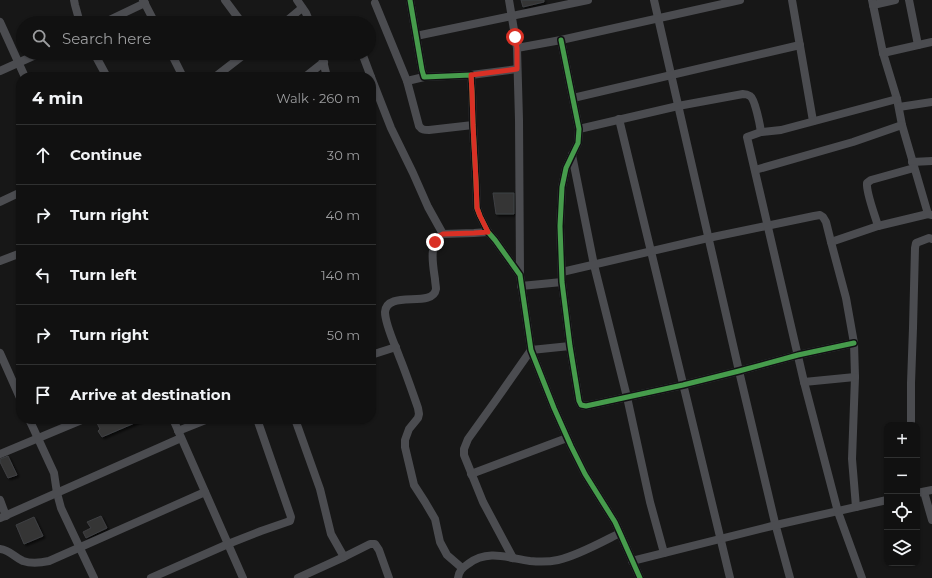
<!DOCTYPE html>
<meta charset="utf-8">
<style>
body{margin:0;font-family:Montserrat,sans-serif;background:#1a1a1a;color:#f1f3f6}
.controls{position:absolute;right:12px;bottom:12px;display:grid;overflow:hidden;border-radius:8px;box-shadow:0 1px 3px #0004}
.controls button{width:36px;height:36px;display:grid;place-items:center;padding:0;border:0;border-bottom:1px solid #303131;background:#111;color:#f1f3f6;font:20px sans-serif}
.stop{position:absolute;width:12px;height:12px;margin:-9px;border:3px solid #d93025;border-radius:50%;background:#fff}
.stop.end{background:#d93025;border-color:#fff;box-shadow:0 1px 4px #0008}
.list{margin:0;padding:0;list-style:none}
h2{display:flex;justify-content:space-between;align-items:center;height:52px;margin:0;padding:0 16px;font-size:17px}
h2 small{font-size:13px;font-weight:400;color:#9c9d9f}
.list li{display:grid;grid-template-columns:26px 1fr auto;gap:12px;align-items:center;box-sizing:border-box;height:60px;padding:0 16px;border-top:1px solid #303131}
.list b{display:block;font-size:15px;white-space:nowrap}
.list em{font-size:13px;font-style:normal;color:#9c9d9f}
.icon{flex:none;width:22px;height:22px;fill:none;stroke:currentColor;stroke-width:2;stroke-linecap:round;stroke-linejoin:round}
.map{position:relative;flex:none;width:932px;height:578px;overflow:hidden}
.search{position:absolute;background:#111;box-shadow:0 1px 3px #0004;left:16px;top:16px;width:360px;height:44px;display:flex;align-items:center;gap:10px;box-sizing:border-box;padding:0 14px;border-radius:22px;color:#9c9d9f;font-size:15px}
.panel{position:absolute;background:#111;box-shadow:0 1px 3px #0004;left:16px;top:72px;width:360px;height:352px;border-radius:16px}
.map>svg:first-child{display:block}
</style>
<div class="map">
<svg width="932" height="578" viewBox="0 0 932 578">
<defs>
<filter id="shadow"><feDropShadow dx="2" dy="2" stdDeviation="1" flood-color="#0009"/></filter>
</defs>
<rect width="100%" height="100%" fill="#171717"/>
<!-- building -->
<g fill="#353536" stroke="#3f4043" filter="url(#shadow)">
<path d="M521,0H544V2L523,7Z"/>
<path d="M493,193H514V214H496Z"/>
<path d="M100,419H144L102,437L98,431L100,429L96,421Z"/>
<path d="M8,456L17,475L8,478L0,462V459Z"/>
<path d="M101,516L107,528L86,538L83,532L91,528L87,522Z"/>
<path d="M34,517L43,536L24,544L16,525Z"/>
</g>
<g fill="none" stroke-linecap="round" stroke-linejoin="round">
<!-- street -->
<g stroke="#4b4c50" stroke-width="8">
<path d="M74,0L75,5L80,23"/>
<path d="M143,0L155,23"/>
<path d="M225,0L242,23"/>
<path d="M297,0L306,13L310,23"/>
<path d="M410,0L422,70L424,77L471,75L472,92L473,125L476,181L477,208L480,216L488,232L495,240L520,275L531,350L554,408L571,446L585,474L615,522L620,533L640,578"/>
<path d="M509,0L517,48L519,120L520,275"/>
<path d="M654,0L739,371L775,523L790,578"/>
<path d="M792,0L813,121"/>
<path d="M872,0L883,53L897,99L902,125L928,214L932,215"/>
<path d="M909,0L918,45"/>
<path d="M375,3L407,81L424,77"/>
<path d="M873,5L895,0"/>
<path d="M0,22L25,77"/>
<path d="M103,23L145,3"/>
<path d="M284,23L302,8"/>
<path d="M416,36L588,0"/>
<path d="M561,40L579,129L578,143L576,147L566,168L562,187L560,226L562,282L570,346L579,401L581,405L586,406L683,385L739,371L798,355L854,343"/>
<path d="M517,48L561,40L740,0"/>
<path d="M94,53L107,77"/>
<path d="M171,53L183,77"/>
<path d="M321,53L327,77"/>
<path d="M362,53L371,77"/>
<path d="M883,53L932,42"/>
<path d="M0,71L40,53"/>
<path d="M471,75L517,69"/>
<path d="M215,77L246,53"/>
<path d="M305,77L324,62"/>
<path d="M371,77L391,128L413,173L428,207L443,234"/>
<path d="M407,81L419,126C422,130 424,130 429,130L473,125"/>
<path d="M573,98L800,45"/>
<path d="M899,107L932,102"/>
<path d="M619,119L730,578"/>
<path d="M579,129L678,106L743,94C746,94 747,94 750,96C755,99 760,125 761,132"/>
<path d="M572,155L594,265L627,397L650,502L664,553"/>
<path d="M912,162L932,161"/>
<path d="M755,170L853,142L902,125"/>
<path d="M0,202L21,192"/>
<path d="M878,226C875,215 866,193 867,183L871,180L914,168"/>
<path d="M831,242L878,226L928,214"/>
<path d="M0,261L21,253"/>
<path d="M562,272L708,238L814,216L820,215L823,217L826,222L831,242L846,298L854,343L855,377L852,459L856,507"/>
<path d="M521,286L562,282"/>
<path d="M0,353L21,400"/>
<path d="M371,355L396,347"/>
<path d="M804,382L855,377"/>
<path d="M29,419L54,473L57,493L61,508L94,578"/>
<path d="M173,419L243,578"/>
<path d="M295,419L320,489L331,534L344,557L370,544H375L379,550L389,578"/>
<path d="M911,425V383L913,328L915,248L916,243L929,238L932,239"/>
<path d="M178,431L208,419"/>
<path d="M0,454L84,419"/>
<path d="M471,474L567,438"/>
<path d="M924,492L932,520"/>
<path d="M917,493L932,490"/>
<path d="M0,500L6,516"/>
<path d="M0,518L181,438"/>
<path d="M0,549C10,550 14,557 23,561C32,564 40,563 49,561L205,492"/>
<path d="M513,558L483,502L464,455V449L468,439L496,400L531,350L570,346"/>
<path d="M632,561L776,525L887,500"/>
<path d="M462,568L447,555L440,542L435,519L425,502L414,485L405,447V440L409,429L418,418L419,414L418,408C412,391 406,373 399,356C395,345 385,324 385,312C387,289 433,309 436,289C436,286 435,282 435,279C433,265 428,242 443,234L474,233L488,232"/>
<path d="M151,578L228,544L261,531L290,521L291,517L257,419"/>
<path d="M298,578L344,557"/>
<path d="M458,578C459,571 462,568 468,564C488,549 508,558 530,561C540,562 549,562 558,560C577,556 602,542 620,533"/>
<path d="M862,578L838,512L804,382L747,137L761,132L781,130L897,99"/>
</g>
<!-- cycleway casing -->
<g stroke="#111113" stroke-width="8">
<g id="cycleway">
<path d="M410,0L422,70L424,77L471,75L472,92L473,125L476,181L477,208L480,216L488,232L495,240L520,275L531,350L554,408L571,446L585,474L615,522L620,533L640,578"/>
<path d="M561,40L579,129L578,143L576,147L566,168L562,187L560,226L562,282L570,346L579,401L581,405L586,406L683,385L739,371L798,355L854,343"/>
</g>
</g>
<!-- cycleway -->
<use href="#cycleway" stroke="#469c4c" stroke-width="5"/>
</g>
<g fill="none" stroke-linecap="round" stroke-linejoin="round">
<!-- route -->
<path stroke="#d93025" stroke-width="5" d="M435,242L439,236L443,234L474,233L488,232L480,216L477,208L476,181L473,125L472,92L471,75L517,69V48L515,37"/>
</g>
</svg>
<div class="controls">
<button>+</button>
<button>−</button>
<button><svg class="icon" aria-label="locate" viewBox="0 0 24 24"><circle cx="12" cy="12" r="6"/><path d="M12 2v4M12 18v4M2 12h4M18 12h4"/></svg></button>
<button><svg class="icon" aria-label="layers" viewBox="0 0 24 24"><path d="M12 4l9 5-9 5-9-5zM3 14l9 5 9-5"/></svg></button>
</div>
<div class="stop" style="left:515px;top:37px"></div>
<div class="stop end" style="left:435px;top:242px"></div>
<div class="search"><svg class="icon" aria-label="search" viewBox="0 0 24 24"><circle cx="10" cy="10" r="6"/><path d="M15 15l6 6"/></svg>Search here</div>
<section class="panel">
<h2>4 min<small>Walk · 260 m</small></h2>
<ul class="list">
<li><svg class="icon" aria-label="ahead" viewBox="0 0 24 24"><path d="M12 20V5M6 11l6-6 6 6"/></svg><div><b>Continue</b></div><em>30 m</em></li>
<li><svg class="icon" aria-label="right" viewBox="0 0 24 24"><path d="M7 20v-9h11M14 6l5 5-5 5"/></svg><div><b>Turn right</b></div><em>40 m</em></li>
<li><svg class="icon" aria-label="left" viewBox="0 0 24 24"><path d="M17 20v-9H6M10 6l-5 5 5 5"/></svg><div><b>Turn left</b></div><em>140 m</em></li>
<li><svg class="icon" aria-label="right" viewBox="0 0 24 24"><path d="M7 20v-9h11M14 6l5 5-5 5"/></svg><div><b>Turn right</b></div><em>50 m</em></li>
<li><svg class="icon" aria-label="arrive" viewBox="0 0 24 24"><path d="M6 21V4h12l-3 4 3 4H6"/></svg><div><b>Arrive at destination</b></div></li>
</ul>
</section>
</div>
